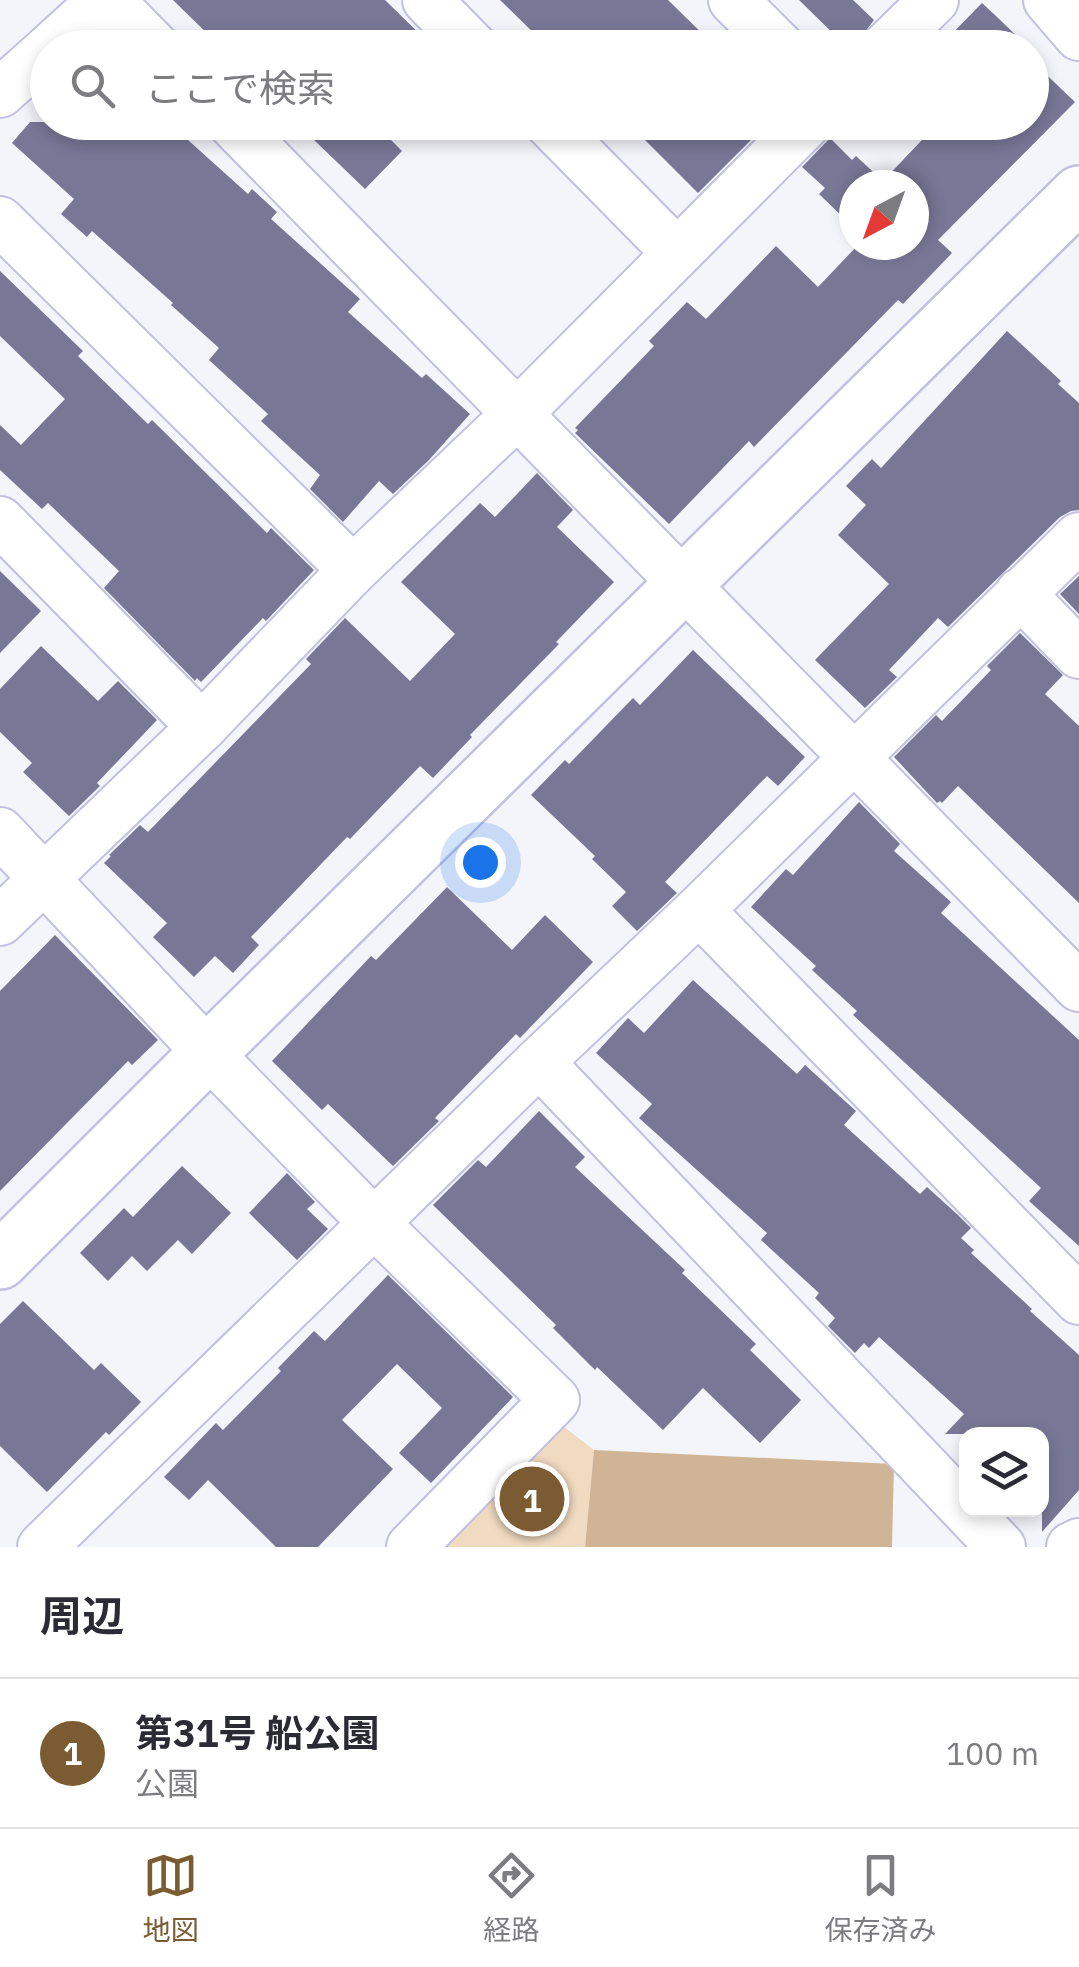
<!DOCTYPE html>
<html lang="ja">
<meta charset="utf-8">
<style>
body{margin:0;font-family:"IBM Plex Sans","Noto Sans JP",sans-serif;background:#f7f7f7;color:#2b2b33}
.controls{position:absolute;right:30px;bottom:30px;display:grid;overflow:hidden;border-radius:20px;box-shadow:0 5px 15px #0003}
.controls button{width:90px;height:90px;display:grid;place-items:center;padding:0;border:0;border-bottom:2px solid #e1e1e2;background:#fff;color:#2b2b33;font:50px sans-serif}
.compass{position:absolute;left:839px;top:170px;width:90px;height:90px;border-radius:50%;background:#fff;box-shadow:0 5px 15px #0003;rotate:221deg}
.you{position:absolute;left:480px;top:862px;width:35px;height:35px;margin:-25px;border:8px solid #fff;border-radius:50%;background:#1a73e8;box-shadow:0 0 0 15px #1a73e833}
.badge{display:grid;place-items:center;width:65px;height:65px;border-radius:50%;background:#7b5b31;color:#fff;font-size:32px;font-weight:700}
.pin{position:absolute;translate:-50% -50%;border:5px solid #fff;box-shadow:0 2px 10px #0006}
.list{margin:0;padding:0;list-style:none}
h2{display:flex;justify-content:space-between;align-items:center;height:130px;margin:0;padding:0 40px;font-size:42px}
h2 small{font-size:32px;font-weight:400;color:#7c7c81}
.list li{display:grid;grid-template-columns:65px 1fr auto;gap:30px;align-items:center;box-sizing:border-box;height:150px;padding:0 40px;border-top:2px solid #e1e1e2}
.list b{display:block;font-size:38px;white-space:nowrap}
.list p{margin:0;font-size:32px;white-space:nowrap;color:#7c7c81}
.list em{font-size:32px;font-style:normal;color:#7c7c81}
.icon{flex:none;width:55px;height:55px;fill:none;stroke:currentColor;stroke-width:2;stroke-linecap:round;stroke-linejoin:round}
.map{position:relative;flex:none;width:1079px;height:1547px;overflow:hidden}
.search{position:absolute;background:#fff;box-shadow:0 5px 15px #0003;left:30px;right:30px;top:30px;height:110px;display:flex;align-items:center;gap:25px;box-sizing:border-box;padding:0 35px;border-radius:55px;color:#7c7c81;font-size:38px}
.sheet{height:280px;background:#fff}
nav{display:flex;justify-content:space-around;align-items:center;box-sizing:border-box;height:140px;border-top:2px solid #e1e1e2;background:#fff;font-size:28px;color:#7c7c81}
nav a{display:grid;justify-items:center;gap:5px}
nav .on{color:#7b5b31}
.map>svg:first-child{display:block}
</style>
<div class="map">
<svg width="1079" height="1547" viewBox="0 0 1079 1547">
<rect width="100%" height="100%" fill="#f4f4fb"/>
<!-- green -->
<path fill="#f0dac0" d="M564,1427L594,1450L585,1547H425L541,1433Z"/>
<!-- forest -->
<path fill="#cfb595" d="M594,1450L894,1464L892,1547H585Z"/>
<!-- building -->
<g fill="#797796">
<path d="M173,0H385L434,48H222Z"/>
<path d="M500,0H668L717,48H549Z"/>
<path d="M799,0H853L874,20L859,40L858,48H848Z"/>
<path d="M982,3L996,16L1029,48H938Z"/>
<path d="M1032,61L1075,102L938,240L952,253L903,304L898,300L754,447L749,441L669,524L575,433L578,430L575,428L654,346L649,341L687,302L706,319L776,246L818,287L858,245H914V185H854V228L819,194L825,188L802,167L830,138L852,160L856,156L883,181L939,122H1032Z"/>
<path d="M30,122H204L188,140L248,194L252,189L277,212L271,219L360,299L348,312L422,378L426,374L470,414L429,460L393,494L379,481L343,522L310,489L320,475L261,421L268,414L209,360L219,348L171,305L173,303L92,231L87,237L61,214L74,199L12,143Z"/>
<path d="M329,122H373L402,151L365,189L313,139Z"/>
<path d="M627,122H769L698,193Z"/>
<path d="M0,271L83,351L78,356L148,424L152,420L267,533L271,528L314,570L266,621L263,618L201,682L197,678L195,681L104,588L119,571L48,503L42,509L0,470V425L21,445L65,399L0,336Z"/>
<path d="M1007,331L1061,381L1058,384L1079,403V510L1071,511L1060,517L948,627L938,618L889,670L897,677L865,708L815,660L889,584L838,535L866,505L846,486L872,459L881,468Z"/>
<path d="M537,473L573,510L557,527L614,582L556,642L559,644L470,735L472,737L433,778L420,766L350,839L347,837L251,937L259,945L233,973L215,956L194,977L153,937L167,923L104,863L111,856L109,855L140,825L148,832L311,664L306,659L345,618L410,681L455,634L401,582L480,503L495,517Z"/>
<path d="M0,571L41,611L0,653Z"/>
<path d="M1079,576V614L1060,594Z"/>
<path d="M1020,633L1063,675L1045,694L1079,726V903L958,786L942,803L940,801L937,803L894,757L936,715L942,721L991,670L987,666Z"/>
<path d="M41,646L98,701L118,681L157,720L97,783L100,786L69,816L23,772L32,763L0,732V689Z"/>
<path d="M693,650L805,757L778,786L767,776L665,882L677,893L637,931L612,906L626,892L592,859L595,856L531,795L565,760L569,764L633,698L640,705Z"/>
<path d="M859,802L900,844L894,851L951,902L941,913L1079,1040V1246L1029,1201L1041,1188L853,1015L857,1011L812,970L816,966L751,907L786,869L793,875Z"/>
<path d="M447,887L512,950L545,915L593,962L520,1038L516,1034L435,1118L439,1121L393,1166L328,1104L322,1110L272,1061L371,956L376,960Z"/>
<path d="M55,935L158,1040L132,1065L128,1061L0,1191V991Z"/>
<path d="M693,980L797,1074L805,1065L856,1111L844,1125L920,1194L927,1187L958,1215L971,1228L961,1238L974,1250L971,1253L1032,1309L1030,1311L1079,1355V1490L1042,1532V1434H945L964,1414L879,1337L869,1348L864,1343L855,1353L828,1326L835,1318L815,1298L819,1293L761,1240L767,1233L639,1118L652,1104L596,1053L628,1018L644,1033Z"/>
<path d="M539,1111L585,1157L575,1167L685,1270L682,1273L756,1344L750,1350L801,1400L760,1443L703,1388L663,1430L597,1367L595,1370L553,1328L556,1325L433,1205L478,1160L486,1167Z"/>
<path d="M182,1166L231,1213L192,1254L178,1240L147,1271L132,1256L108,1281L80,1253L124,1208L133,1217Z"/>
<path d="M287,1173L315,1202L307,1209L328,1229L297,1260L249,1213Z"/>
<path d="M388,1275L513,1397L431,1483L399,1453L442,1408L397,1364L342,1420L393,1469L318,1547H276L208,1480L189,1500L164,1477L216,1423L223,1430L281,1371L278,1368L314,1331L325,1341Z"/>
<path d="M23,1301L94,1370L101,1363L141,1402L109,1435L106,1432L47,1492L0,1446V1324Z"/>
</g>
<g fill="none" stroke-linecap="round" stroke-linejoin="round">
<!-- street casing -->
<g stroke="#c1c0e2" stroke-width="52">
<g id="street">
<path d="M109,0L156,48"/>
<path d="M427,0L474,48"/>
<path d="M733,0L781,48"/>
<path d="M1048,0L1079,36"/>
<path d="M50,48L103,0"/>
<path d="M885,48L934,0"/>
<path d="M0,93L48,50"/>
<path d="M231,122L1079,987"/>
<path d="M548,122L677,253"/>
<path d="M0,221L353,570"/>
<path d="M0,521L202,727"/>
<path d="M1020,593L1079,654"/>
<path d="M0,832L208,1053L374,1223L555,1400L411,1547"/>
<path d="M699,910L1079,1300"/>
<path d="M0,921L202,727L353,570L518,413L808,122"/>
<path d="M539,1062L1001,1547"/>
<path d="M42,1547L539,1062L699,910L1079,537"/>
<path d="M1071,1547L1079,1543"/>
</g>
</g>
<!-- secondary casing -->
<g stroke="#c1c0e2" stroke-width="60">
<path id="secondary" d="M0,1261L208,1053L1079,194"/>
</g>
<!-- street -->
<use href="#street" stroke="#fff" stroke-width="48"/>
<!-- secondary -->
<use href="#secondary" stroke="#fff" stroke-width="55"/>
</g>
</svg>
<div class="controls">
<button><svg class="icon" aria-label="layers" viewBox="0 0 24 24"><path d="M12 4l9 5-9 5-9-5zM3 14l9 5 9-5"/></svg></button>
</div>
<svg class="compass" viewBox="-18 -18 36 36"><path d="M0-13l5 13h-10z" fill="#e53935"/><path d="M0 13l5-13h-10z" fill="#7c7c81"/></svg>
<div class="you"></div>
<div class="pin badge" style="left:532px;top:1499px">1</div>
<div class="search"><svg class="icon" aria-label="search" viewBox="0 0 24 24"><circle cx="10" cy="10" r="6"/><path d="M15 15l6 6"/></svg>ここで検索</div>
</div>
<section class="sheet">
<h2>周辺<small></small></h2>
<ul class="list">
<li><span class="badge">1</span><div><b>第31号 船公園</b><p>公園</p></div><em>100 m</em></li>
</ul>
</section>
<nav>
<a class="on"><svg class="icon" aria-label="map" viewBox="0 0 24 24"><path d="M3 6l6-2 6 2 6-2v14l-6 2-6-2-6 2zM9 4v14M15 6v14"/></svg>地図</a>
<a><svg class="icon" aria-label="directions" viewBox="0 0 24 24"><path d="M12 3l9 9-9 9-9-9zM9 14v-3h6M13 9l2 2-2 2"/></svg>経路</a>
<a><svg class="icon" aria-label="saved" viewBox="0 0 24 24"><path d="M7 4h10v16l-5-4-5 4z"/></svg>保存済み</a>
</nav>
